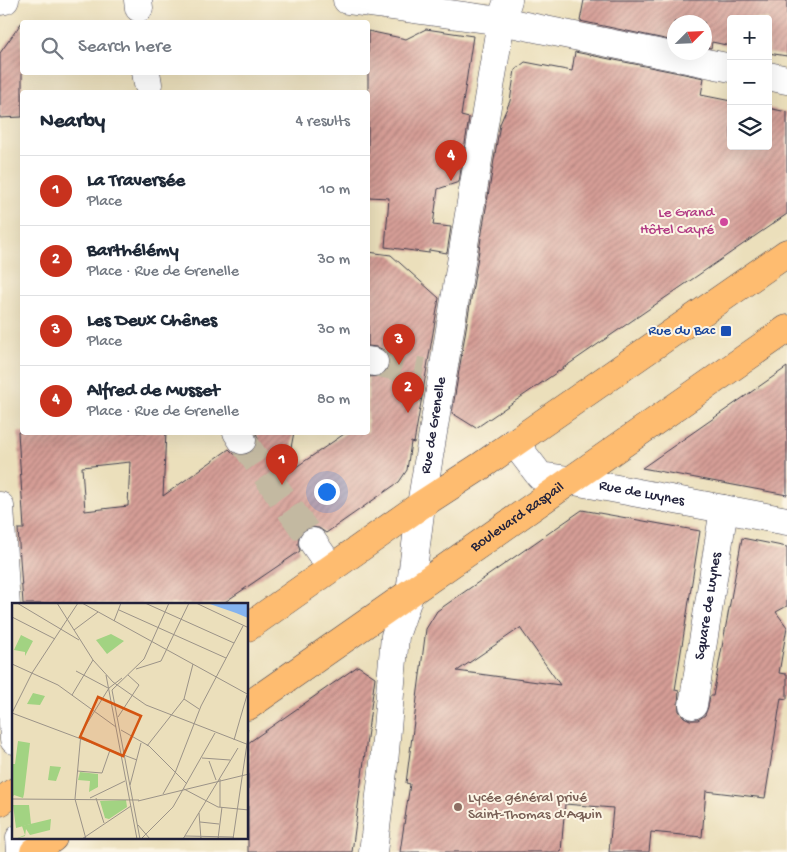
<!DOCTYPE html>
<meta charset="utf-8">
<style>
body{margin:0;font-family:"Gochi Hand",sans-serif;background:#f2f2f3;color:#1f2937}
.controls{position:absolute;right:15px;top:15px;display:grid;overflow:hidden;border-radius:5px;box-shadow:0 5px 20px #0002}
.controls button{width:45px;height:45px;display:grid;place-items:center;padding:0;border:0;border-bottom:1px solid #e0e1e3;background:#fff;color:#1f2937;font:25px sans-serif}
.compass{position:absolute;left:667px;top:15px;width:45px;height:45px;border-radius:50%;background:#fff;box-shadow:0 5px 20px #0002;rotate:66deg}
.you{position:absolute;left:326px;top:491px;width:18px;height:18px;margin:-12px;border:4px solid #fff;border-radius:50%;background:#1a73e8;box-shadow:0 0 0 8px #1a73e833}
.badge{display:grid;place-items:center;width:32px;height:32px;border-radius:50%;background:#c8321e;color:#fff;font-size:16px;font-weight:700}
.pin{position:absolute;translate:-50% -41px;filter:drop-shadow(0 1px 2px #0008)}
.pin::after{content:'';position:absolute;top:26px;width:18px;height:15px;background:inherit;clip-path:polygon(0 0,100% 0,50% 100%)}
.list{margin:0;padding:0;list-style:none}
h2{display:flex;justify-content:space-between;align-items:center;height:65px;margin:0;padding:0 20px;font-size:21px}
h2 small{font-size:16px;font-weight:400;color:#747a83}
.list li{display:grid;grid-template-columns:32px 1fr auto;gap:15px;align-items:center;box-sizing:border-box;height:70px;padding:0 20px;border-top:1px solid #e0e1e3}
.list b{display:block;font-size:19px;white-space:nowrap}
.list p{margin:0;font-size:16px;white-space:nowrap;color:#747a83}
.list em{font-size:16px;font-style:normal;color:#747a83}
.icon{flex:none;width:28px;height:28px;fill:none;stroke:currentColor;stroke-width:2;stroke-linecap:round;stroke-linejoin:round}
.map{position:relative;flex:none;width:787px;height:852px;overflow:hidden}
.search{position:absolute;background:#fff;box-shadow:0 5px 20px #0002;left:20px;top:20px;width:350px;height:55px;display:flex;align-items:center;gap:12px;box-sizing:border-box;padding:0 18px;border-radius:5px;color:#747a83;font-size:19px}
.panel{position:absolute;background:#fff;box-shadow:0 5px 20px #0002;left:20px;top:90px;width:350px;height:345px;border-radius:5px}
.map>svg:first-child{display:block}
</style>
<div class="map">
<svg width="787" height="852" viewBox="0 0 787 852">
<defs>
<pattern id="building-hatch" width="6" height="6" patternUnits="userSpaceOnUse" patternTransform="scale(1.25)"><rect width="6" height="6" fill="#d69e96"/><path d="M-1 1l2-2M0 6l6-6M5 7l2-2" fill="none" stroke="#ad807c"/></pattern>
</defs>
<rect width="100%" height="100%" fill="#fcf5e5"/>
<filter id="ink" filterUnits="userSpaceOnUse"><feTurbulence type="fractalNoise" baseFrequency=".02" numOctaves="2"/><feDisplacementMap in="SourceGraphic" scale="10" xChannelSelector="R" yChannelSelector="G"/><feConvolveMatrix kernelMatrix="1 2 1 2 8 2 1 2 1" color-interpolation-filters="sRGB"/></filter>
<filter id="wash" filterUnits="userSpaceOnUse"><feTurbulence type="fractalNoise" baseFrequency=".0096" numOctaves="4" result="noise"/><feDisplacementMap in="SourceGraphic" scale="20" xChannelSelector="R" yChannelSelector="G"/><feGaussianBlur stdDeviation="1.12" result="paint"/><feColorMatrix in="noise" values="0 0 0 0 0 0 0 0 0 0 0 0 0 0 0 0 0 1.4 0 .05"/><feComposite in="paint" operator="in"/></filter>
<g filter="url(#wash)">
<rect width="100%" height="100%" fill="#ebdfbb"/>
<g id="blocks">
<!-- building -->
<g fill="url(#building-hatch)" fill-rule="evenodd">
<path d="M584,0H787V56L768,53V19H731V46L712,42L711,48L704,47V22H674V41L580,21Z"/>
<path d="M22,22V117L0,118V53Z"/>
<path d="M426,29L473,36L461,116L469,118L459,182L438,189L433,225L451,227L447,253L429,250V253L385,247L389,198L368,197V31L406,39Z"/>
<path d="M575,52L704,78L701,95L731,101V146H768V108L787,112V214L476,428L452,413L500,124L510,101L515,70L525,62L572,71Z"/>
<path d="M368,252L391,255L439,298L414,443L411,442L407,470L399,482L326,533L319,528L311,527L305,529L299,536L298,544L300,551L222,604H23L18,529H24L18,432H166L163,496L229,449L234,454L242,456L251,453L256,447L258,439L256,432H294L286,474L347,432H368V377L380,376L386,372L389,364L388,356L384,350L377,347L368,346ZM130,462L128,506L85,511L82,467Z"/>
<path d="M787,367V495L642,468L734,404Z"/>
<path d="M582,510L700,531L675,690L679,691L678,703L679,711L684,717L690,720H698L705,715L708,707L710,696H713L742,538L787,547V606L776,612L787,627L779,673L787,674V699L781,698L765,798L706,791L702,837L651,832L649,852H609L613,808L565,804L561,852H400L410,784L406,783L426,629L437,611ZM520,628L560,685L457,671Z"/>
<path d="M358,666L375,677L352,852H248V743Z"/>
</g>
</g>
</g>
<g filter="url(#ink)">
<use href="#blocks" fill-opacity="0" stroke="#403e4e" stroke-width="1"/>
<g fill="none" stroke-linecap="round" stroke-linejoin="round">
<!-- minor-tunnel -->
<g stroke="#c3b9a1" stroke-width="28" stroke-dasharray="28 14" stroke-linecap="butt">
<path d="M374,362L423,372"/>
<path d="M242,440L313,542"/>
</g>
<!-- minor casing -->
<g stroke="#403e4e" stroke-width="29">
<g id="minor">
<path d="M138,0L139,8"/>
<path d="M347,0L501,21L731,68"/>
<path d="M0,1L5,0"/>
<path d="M146,72L148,84"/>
<path d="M768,76L787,80"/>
<path d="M368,361L374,362"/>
<path d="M237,432L242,440"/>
<path id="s1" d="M514,442L540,476L569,480L787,521"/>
<path d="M0,506L14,740"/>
<path d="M313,542L331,568"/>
<path id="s2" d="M693,705L724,509"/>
<path d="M20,838L21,852"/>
<path id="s3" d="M373,852L384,763L395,636L410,593L421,505L501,21L508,0"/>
</g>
</g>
<!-- major casing -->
<g stroke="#403e4e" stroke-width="29">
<g id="major">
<path d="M248,627L421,505L481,466L787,253"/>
<path id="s4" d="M248,706L787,329"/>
<path d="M0,802L14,792"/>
<path d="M34,852L53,838"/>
</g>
</g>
<!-- minor -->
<use href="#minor" stroke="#fff" stroke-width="28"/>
<!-- major -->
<use href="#major" stroke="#febc70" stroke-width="28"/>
</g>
</g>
<!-- markers -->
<circle fill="#d1479c" stroke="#fcf5e5" stroke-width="2" cx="724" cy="222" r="5"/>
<rect fill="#1a4fb4" stroke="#fcf5e5" stroke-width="2" x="720" y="325" width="12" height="12" rx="2.5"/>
<circle fill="#8d6e63" stroke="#fcf5e5" stroke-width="2" cx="458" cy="807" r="5"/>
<g text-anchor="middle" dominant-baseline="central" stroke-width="4" stroke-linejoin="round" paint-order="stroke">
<!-- hotel labels -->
<g font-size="15" fill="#b23c85" stroke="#fcf5e5" text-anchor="end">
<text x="714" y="213">Le Grand<tspan x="714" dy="17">Hôtel Cayré</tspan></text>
</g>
<!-- transit labels -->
<g font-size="15" fill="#164399" stroke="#fcf5e5" text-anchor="end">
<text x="715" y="331">Rue du Bac</text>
</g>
<!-- street labels -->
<g font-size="15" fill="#22223b" stroke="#fcf5e5">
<text stroke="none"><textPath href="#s3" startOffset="432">Rue de Grenelle</textPath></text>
<text stroke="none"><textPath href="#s1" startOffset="146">Rue de Luynes</textPath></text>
<text stroke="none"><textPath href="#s4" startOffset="329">Boulevard Raspail</textPath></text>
<text stroke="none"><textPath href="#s2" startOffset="100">Square de Luynes</textPath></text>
</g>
<!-- education labels -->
<g font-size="15" fill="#785e54" stroke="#fcf5e5" text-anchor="start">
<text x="468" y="798">Lycée général privé<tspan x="468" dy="17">Saint-Thomas d'Aquin</tspan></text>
</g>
</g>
<!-- overview -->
<g transform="translate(12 603)">
<rect width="236" height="236" fill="#ebdfbb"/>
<path d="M9,32L21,38L13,53V49L2,47ZM68,169L86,171V184L77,189L78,178L66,177ZM114,197L115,204L97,216L93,215L88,198ZM39,216L38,227L18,232L14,226L13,233L3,236L13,232L10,223Z" fill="#a2d382"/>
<path d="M99,31L112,38L95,51L84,37ZM21,90L33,93L28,102L15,101ZM6,138L18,140L12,191L11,195L2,192L0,195V161H3ZM38,163L49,164L44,178L36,177ZM1,202H17L19,221L4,225Z" fill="#a2d382"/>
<path d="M195,0H236V15L224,10Z" fill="#84b3ef"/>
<path fill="none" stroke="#9b9388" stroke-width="1" d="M5,0L67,37M45,0L81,57L101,79L134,102L237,142M70,0L237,92M133,0L222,40M184,0L237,25M107,7L214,55M0,14L43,36M102,18L109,0M62,27L86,9M0,61L46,82L104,124M124,66L149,58L177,0M64,68L96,85M94,72L125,236M60,92L81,57M172,96L187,106M0,110L125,157M0,110L20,70L66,0M106,114L127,82L116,72M109,127L137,143L175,181M222,137L235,92M135,143L172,96L181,61M190,155L218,157M197,158L204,177M65,168L90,170L98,147M118,182L129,140M172,186L206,204L237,207M151,191L163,170L189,103L231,23M78,195L113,178M84,195L92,220M0,196L127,197M126,198L237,171M208,204V176M187,210L189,236M188,219L207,221M126,222L138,236M173,233L222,234M70,236L119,203M74,236L63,196L69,130L97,85L110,75M128,236L100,87L132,56L157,0M129,236L161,204L203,130M171,236L226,145M206,236L210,204M221,236L237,127"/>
<path fill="#d45411" fill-opacity="0.15" stroke="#d45411" stroke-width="2.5" d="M86,94L129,113L111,153L68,134Z"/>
<rect width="236" height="236" fill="none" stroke="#22223b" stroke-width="2.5"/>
</g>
</svg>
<div class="controls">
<button>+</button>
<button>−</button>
<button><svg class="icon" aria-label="layers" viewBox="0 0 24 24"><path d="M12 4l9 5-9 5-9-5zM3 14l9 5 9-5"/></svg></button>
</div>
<svg class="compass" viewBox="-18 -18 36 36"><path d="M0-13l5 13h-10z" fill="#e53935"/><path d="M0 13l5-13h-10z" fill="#747a83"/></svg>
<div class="you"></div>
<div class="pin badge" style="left:282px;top:485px">1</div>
<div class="pin badge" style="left:408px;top:413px">2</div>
<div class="pin badge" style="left:399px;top:365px">3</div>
<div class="pin badge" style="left:451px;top:181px">4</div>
<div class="search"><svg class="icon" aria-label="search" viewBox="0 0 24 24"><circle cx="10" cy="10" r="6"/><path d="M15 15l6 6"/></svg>Search here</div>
<section class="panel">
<h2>Nearby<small>4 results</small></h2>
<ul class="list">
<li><span class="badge">1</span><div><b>La Traversée</b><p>Place</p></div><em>10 m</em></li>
<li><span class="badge">2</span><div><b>Barthélémy</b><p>Place · Rue de Grenelle</p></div><em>30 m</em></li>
<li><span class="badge">3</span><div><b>Les Deux Chênes</b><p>Place</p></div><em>30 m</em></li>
<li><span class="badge">4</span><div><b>Alfred de Musset</b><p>Place · Rue de Grenelle</p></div><em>80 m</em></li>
</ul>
</section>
</div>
